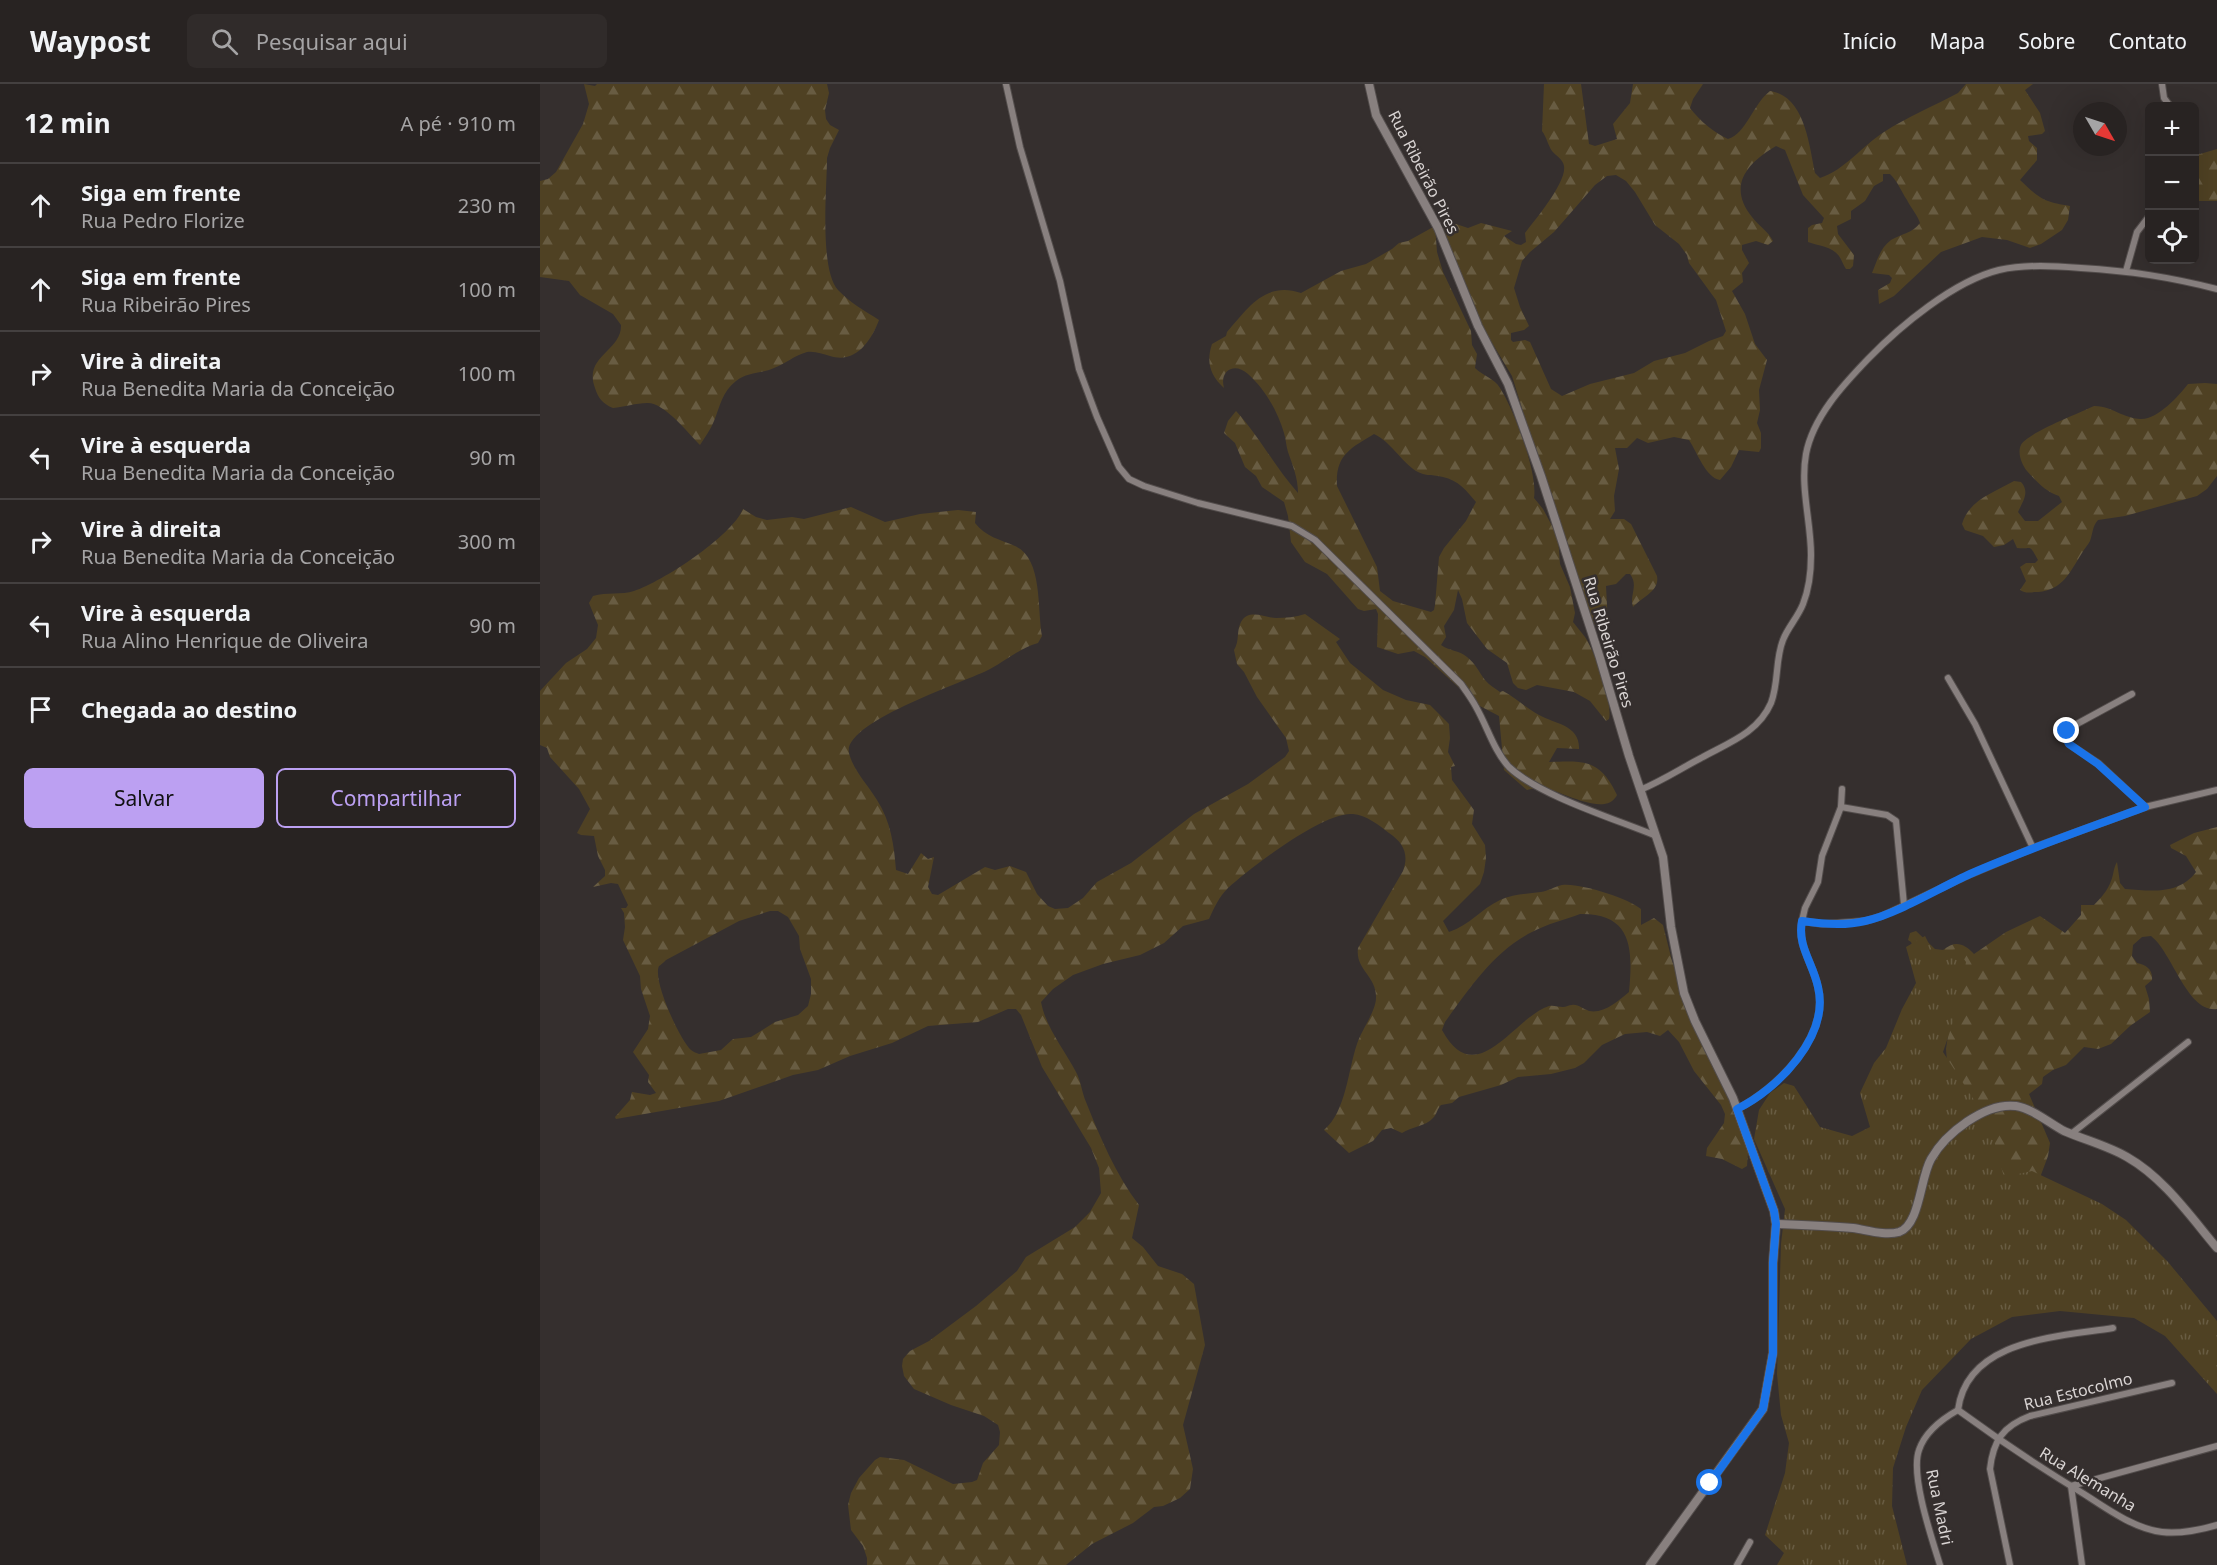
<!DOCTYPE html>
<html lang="pt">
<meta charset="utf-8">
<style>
body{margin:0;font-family:"Noto Sans",sans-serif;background:#302b2a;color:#f1f3f6}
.controls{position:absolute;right:18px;top:18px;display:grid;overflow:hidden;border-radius:9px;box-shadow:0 6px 24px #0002}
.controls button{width:54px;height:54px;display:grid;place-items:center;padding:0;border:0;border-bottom:2px solid #444040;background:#282322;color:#f1f3f6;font:30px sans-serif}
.compass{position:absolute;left:1533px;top:18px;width:54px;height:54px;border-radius:50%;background:#282322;box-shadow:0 6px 24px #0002;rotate:129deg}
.stop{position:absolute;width:18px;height:18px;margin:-14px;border:4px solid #1a73e8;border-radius:50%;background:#fff}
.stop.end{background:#1a73e8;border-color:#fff;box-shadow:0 2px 6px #0008}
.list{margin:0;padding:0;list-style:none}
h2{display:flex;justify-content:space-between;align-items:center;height:78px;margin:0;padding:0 24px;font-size:26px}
h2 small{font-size:20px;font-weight:400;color:#a5a4a5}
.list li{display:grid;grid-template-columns:39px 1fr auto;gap:18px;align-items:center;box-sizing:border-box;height:84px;padding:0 24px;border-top:2px solid #444040}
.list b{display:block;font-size:22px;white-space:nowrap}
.list p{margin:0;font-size:20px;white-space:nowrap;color:#a5a4a5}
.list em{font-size:20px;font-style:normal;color:#a5a4a5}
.actions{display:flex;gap:12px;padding:18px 24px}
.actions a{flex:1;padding:14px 0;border:2px solid #bca0f2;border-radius:9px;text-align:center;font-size:21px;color:#bca0f2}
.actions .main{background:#bca0f2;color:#111}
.icon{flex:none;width:33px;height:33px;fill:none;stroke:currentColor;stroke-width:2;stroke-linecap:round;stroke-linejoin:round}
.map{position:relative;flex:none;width:1677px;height:1481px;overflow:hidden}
header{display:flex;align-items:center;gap:36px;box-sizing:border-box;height:84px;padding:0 30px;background:#282322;border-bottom:2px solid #444040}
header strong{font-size:28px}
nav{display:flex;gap:33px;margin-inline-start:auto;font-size:21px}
.search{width:420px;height:54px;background:#302b2a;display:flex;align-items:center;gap:15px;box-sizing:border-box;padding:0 21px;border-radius:9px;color:#a5a4a5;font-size:22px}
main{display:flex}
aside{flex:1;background:#282322}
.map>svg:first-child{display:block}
</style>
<header>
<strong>Waypost</strong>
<div class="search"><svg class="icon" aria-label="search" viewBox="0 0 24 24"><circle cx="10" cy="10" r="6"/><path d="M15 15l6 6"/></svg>Pesquisar aqui</div>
<nav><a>Início</a><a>Mapa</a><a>Sobre</a><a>Contato</a></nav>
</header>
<main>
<aside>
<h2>12 min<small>A pé · 910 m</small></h2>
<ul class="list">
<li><svg class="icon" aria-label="ahead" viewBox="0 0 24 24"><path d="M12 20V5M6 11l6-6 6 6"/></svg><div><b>Siga em frente</b><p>Rua Pedro Florize</p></div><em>230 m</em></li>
<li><svg class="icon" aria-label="ahead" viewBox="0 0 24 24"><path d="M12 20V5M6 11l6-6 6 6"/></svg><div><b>Siga em frente</b><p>Rua Ribeirão Pires</p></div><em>100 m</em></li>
<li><svg class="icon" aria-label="right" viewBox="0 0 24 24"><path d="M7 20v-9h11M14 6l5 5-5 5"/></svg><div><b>Vire à direita</b><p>Rua Benedita Maria da Conceição</p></div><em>100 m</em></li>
<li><svg class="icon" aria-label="left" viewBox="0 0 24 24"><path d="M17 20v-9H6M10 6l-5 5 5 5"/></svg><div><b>Vire à esquerda</b><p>Rua Benedita Maria da Conceição</p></div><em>90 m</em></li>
<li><svg class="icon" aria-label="right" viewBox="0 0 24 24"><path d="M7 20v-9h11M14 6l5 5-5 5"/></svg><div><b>Vire à direita</b><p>Rua Benedita Maria da Conceição</p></div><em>300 m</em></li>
<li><svg class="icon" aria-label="left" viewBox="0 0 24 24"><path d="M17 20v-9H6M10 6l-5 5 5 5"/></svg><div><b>Vire à esquerda</b><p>Rua Alino Henrique de Oliveira</p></div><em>90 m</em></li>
<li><svg class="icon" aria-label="arrive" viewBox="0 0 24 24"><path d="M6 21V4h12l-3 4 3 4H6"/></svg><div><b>Chegada ao destino</b></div></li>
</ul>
<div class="actions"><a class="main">Salvar</a><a>Compartilhar</a></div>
</aside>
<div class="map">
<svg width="1677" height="1481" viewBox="0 0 1677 1481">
<defs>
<pattern id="forest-firs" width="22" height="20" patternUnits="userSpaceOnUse" patternTransform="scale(1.5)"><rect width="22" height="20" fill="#4f4123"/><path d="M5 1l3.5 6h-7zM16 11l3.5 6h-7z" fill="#685c42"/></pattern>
<pattern id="park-tufts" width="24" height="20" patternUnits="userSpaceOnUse" patternTransform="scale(1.5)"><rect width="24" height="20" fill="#4f4123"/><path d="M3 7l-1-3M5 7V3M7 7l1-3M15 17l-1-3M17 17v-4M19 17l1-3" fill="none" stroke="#685c42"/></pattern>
</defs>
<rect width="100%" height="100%" fill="#352f2e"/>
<!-- forest -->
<g fill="url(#forest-firs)" fill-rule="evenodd">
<path d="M44,0L55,2L57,0H287L289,9L285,26L286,35L290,41L299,46L290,64L287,74C287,104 279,185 298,206C309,218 325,227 339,236C331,257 316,280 290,272C282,270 276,267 267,268C255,271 245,280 234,284C221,290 207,288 196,297C182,308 180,322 174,337C171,345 165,353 160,361C148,349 124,318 107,319C96,319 84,323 73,324C63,320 58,314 55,304C43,272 82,267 81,241L73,230L40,211L29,197L0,193V97L8,95L16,88L43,40L49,20Z"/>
<path d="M1004,0H1041L1049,60L1055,62L1077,55L1073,40L1090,19L1093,0H1163L1153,15L1150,24C1160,37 1173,48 1188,55C1206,50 1213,20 1230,7C1265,12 1269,61 1275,89L1280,94C1305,86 1322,62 1344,48C1367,33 1394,22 1418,9L1426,0H1493L1485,6L1500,29L1505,47L1502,50L1488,52L1489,57L1497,64V76L1480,96C1500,115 1503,118 1530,122L1528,136L1522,146L1501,160L1490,164L1467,156L1442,153L1401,168L1354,212L1339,220L1338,206L1350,199L1352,194L1349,191L1332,189C1337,177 1340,164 1351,156C1361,150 1373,149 1380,139C1377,130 1371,124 1367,116C1361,107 1358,98 1350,90H1343V97L1334,102L1325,117L1311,127V135L1297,142L1298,150L1314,171L1313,182L1310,185H1306C1303,181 1302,176 1299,172C1292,162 1278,162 1268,158V144L1272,141L1282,139L1284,134L1263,111L1245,66L1236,62C1207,79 1187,102 1212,133C1219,142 1228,147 1233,157L1228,161L1216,157L1202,161V166L1209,179L1202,189L1203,198L1192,207L1205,230L1215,260L1227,276L1219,306L1220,326L1217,339L1221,349V364L1219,368L1199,366L1191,383L1180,396C1166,394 1157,368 1149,356L1134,353L1108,359L1097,354L1087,364H1075L1079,385L1074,412L1075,427L1070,435H1084L1091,440L1117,492C1120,507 1102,513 1093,523C1089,511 1099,502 1090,490H1086L1076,500L1066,502L1069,560L1066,561L1054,539L1044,514L1004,387L994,363L972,292L942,242L927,202L908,162L896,143L916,140L928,144L941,139L972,147L964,152L976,160L981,161L986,158L985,149C995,136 1027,98 1024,82C1023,75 1016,72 1012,67C1008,61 1007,54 1002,47ZM1076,91L1086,97L1095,108L1115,141L1139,160L1147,171L1149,179L1176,216L1186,247L1183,252L1169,257L1145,269L1114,277L1094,289L1050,300L1022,312L1011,305L990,258L985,256L973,258L971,256V249L984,246L989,242L980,223L974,204L982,177L990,168L1014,148L1055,101L1067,92Z"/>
<path d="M1677,65V117H1655L1654,68L1660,70Z"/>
<path d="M895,142L897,168L903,188L931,247L932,261L937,270L935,284C943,292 954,294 960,304C974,326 998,389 994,414L1003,425L1018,453L1020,480L1030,503L1035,529L1033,538C1037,543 1041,548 1045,553C1055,568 1073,618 1069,635L1066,637L1050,617L1034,608L997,601L986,606L978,604L973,599L967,579L947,565L927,539L922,515L918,506L914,526L904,542L906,553L901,561C909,567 919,566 927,573C935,579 939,588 945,596C949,601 955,604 960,608L963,607C976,614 986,624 999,631C1015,640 1040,641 1039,665L1017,664L1009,678C1045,677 1060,675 1077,711C1065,735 1020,705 1002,704C997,703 992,705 987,706L964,686L959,632L938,621L885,573L874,567L858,570L837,563L838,530L836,525L824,527L818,525L787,490L765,478L751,458L748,432L744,418L722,403L716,392L705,383L695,359L684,349L688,337L696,327C719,352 735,383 758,409C758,394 753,382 748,368C746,362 746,355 744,349C738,328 725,305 708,290C695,278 679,286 684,304C670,291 666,278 672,260L686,252L687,248C708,224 725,197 761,209L801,187L826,180L852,165L859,159L868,157ZM834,350C850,357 861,377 876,387C886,393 893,390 903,393C918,396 927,407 936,418L926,437L904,464L899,473L895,521L894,526L891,528L853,517L840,507L837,483L797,402C795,371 811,364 834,350Z"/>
<path d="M1665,299L1677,300V392L1667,405L1657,412L1585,432L1558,436C1552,443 1553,449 1550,457C1548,461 1544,465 1542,469C1530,488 1523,506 1498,508C1491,508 1486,510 1480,506L1486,497L1480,483L1486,479H1495L1498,476C1488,458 1493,466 1477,464L1473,455L1464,461L1454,463L1443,452L1425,446L1422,440C1429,416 1453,409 1474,397L1481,398C1490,408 1483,417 1478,428L1485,437H1498L1522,418L1519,412C1506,408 1496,397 1487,387C1482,381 1477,369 1481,361C1487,349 1540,329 1554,322C1565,322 1572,326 1581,330C1587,332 1594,335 1600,335C1616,337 1639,312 1648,300Z"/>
<path d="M311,423L345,438L380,430L418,426L436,428L435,439C446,453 459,455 475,462C503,474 497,525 502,552L498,559C478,565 467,576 450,585C426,598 302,638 309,669C313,686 328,701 337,716C351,738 354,761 356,786L368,790L381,769L388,775L394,773L388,803L392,810L398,811L445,783L455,786L470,782L486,788L497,810L508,822L515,825L528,824L543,814L557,798L591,779L654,730L708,700L745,673L749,667L746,654L717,613L704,588L697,580L694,566C700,557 696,547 701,538C709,524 725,534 736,534C745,534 756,533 765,530L800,555L796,558L810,579L843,606L866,616L890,621L909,640L910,654L908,668L915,682L911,683L912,696L934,726L932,740L945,761L946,774L944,788L940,800L903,837L909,848C930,841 941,825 960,816C973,810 986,810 1001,808C1008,807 1014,803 1022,801C1037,798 1089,814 1101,825V841L1114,834L1123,841L1132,877L1148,918L1192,1012L1208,1068L1207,1082L1202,1085L1182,1075L1166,1072L1167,1064L1184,1039L1185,1030L1181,1021L1154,987L1139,958L1128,946L1120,952L1107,948L1085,950L1062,961L1044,979L1035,984L1011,990L978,993L961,1001L919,1013L912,1019L901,1021C897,1025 897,1030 893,1034C886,1042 871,1043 862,1049L851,1044L842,1046L833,1057L809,1069L784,1046C806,1028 808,986 817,960C821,947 836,927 836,914C837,892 815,886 818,864L863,787C869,771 864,759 849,749C839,741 826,731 813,730C784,727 710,784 688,804C679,813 674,824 669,835L643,842L624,859L600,871L563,880L533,891L513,905L501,918C506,944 524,965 536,988C541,997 542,1009 546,1018C560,1053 576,1091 599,1121L592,1154L603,1163L618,1182L642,1190L654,1200L665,1261L643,1341L653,1385L650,1405L640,1414L623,1422L614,1423L593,1439L552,1460L526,1481H327V1474L323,1462L311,1446L308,1421L311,1409L319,1394L335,1376L340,1373L364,1376L413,1400L432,1398L437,1396L443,1379L459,1361L460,1348L458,1341L444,1332L411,1321L374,1305L364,1292L362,1282L363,1275L370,1267L389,1257L436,1222L477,1187L486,1173L535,1143L550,1128L561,1109L559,1084L551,1064L502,983L481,931L476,925H468L438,938L388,942L352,959L310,972L278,986L253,991L179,1017L76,1035L75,1033L90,1016L92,1008L110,1011L116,1009L108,998L109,991L93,968L108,945L110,932L101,905L100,892L83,856L85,843L84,829L81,824H86L88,821L78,800L71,799L53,803L65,792V786L58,772L54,752L41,751L37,749L50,725L39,705L10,673L7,664L0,661V607L26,579L47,565L56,554L58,541L49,519L53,512C67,508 82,511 94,507C122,498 192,452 203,425L216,433L227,436L252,433L264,435ZM230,827H238L248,833L259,852L260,865L271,895V910L268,922L258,931L235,938L211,953L193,955L181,966L159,970C157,969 153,968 151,966C140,956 112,896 119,882C120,882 126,876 126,876L199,837ZM1040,830C1093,829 1093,866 1089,908C1078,917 1064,930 1049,927C1043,925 1038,920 1032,921C1029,921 1026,923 1023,923C1018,923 1014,921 1009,922C974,933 936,1009 902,946L905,938C929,905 954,867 992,848C1007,840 1024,836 1040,830Z"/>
<path d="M1677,743V925C1647,929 1633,869 1611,852L1602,853L1593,861L1592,872L1597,879C1606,881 1613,885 1612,896L1605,902L1609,915L1610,928L1590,942L1571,960L1558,965L1544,963L1526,981L1513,986L1503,993L1502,1000L1489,1010L1510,1059L1508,1072L1495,1107L1483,1129L1408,992L1406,965L1408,951L1371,858L1368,856L1370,849L1376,847L1395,865L1403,866C1415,856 1424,859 1434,870L1466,848L1500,832L1525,849L1541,831V821H1554C1561,814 1568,806 1571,797C1574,790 1573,785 1577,778L1580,799L1585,805C1611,807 1639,811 1656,788L1646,772L1631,764L1630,761L1654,749Z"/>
</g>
<!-- park -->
<path fill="url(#park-tufts)" d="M1385,852L1394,870L1417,865L1426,878L1419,921L1403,968L1449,1039L1464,1093L1492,1087L1562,1120L1586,1136L1628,1178L1677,1237V1310L1625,1252L1594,1234L1520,1227L1472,1233L1431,1255L1382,1306L1366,1343L1353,1384L1352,1422L1367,1481H1237L1244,1469L1225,1451L1245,1389L1249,1359L1241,1331L1237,1290L1241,1160L1245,1125L1214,1055L1219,1026L1230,1009L1244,999L1254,1002L1280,1043L1312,1052L1330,1043L1320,1009L1334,979L1346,964L1362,925L1376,899L1366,863Z"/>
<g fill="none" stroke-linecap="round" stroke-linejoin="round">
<!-- minor casing -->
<g stroke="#524c4b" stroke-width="8">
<g id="minor">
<path d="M466,0L480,63L520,197L539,285L557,333L579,383L589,395L604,402L658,419L752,442L775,456L921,600C926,607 932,615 936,623C947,642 954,667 969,683C998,711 1075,735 1114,751"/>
<path d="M1622,0L1624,14L1630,22"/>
<path d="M1654,59V68"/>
<path d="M1586,187L1597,148L1610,131"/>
<path d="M1408,594L1435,640L1493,764"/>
<path d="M1592,610L1535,641L1527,647L1525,654L1529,660L1558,679L1605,723"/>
<path d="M1100,706C1122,697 1140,685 1161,674C1188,659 1218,649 1231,619C1239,598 1235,576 1243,556C1248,543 1258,533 1263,520C1269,505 1271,487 1271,471C1271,438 1260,403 1266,370C1273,333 1303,301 1328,275C1360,242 1414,197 1459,186C1486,180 1515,182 1541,184C1591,187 1629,193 1677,205"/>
<path d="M1301,723L1347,731L1356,737L1364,821"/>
<path d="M1262,837L1265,824L1278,798L1282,772L1301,723L1302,705"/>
<path d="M1197,1025C1237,1005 1290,952 1278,903C1273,879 1257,862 1262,837L1283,840L1326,837L1342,832L1431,790L1493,764L1605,723L1677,706"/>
<path d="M1531,1050L1648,958"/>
<path d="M1418,1326C1459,1356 1501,1384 1544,1410C1567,1425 1595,1445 1622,1448C1641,1450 1660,1446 1677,1441"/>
<path d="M1197,1481L1210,1458"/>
<path d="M1400,1481C1392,1455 1370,1391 1379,1366C1385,1348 1402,1335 1418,1326C1427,1255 1518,1253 1573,1244"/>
<path d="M1470,1481L1450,1385C1453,1357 1463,1342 1490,1332L1632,1299"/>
<path d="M1542,1481L1531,1402L1677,1362"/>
</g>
</g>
<!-- tertiary casing -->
<g stroke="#524c4b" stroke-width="10">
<g id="tertiary">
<path d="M829,0L836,31L898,144L938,242L968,300L1001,392L1060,574L1089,672L1123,773L1131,843L1144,909L1155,937L1193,1014L1234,1127L1236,1140L1233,1179V1269L1223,1325L1110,1481"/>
<path d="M1236,1140C1262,1141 1288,1142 1313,1144C1327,1146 1345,1152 1359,1148C1380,1141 1380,1094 1391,1075C1405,1050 1445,1018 1476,1022C1493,1025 1509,1039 1524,1047C1545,1056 1568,1062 1587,1073C1624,1094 1650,1132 1677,1164"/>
</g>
</g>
<!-- minor -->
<use href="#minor" stroke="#88807f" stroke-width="6"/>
<!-- tertiary -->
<use href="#tertiary" stroke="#88807f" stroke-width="8"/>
</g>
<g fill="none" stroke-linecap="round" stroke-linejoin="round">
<!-- route -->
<path stroke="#1a73e8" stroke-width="8" d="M1170,1399L1223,1325L1233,1269V1179L1236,1140L1234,1127L1197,1025C1238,1005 1290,952 1278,903C1273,879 1257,862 1262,837C1282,840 1305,842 1325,837C1357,830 1399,804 1430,790C1487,765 1546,745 1605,723L1558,680L1529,660L1526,654L1527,647"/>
</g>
<g text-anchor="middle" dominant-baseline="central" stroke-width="5" stroke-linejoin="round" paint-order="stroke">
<!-- street labels -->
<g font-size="16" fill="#d9d4d3" stroke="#352f2e">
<text transform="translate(884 88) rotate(63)">Rua Ribeirão Pires</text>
<text transform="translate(1069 558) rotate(73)">Rua Ribeirão Pires</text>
<text transform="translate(1538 1307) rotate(-14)">Rua Estocolmo</text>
<text transform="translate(1548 1395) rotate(31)">Rua Alemanha</text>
<text transform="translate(1400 1423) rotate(78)">Rua Madri</text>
</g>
</g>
</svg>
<div class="controls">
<button>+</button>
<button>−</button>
<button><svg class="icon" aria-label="locate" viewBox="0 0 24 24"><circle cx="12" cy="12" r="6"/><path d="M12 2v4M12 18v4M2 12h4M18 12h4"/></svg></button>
</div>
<svg class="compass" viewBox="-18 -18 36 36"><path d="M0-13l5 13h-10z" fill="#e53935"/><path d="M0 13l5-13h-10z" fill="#a5a4a5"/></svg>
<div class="stop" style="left:1170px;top:1399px"></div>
<div class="stop end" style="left:1527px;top:647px"></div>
</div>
</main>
